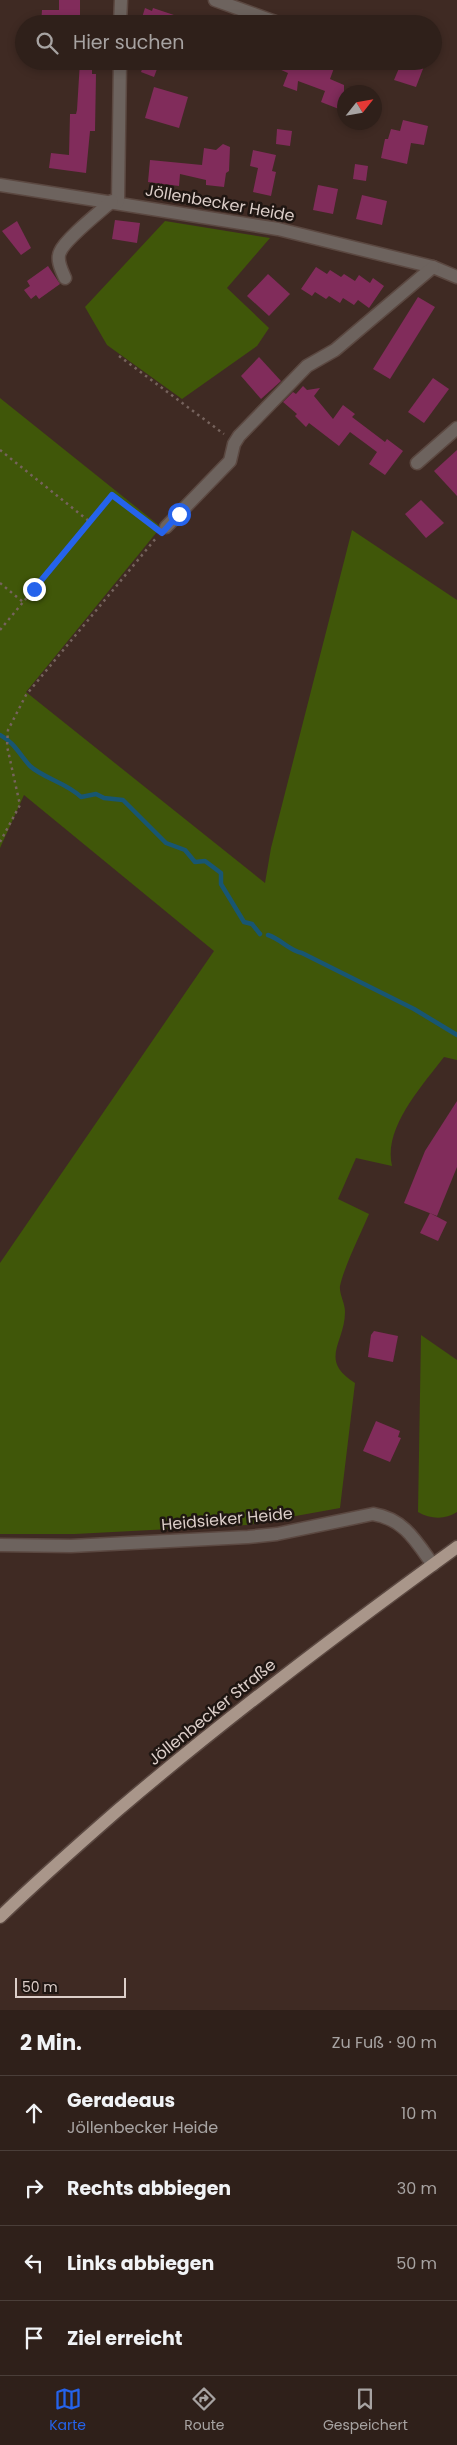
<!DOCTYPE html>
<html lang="de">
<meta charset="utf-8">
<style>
body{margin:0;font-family:Poppins,sans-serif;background:#3b2d27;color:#f1f3f6}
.compass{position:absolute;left:337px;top:85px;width:45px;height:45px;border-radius:50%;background:#2f201a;box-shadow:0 2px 8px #0003;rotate:59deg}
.scale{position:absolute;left:15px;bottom:12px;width:111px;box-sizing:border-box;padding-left:5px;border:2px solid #dccec9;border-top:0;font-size:14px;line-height:18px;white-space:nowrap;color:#dccec9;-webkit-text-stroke:4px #1f1612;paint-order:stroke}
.stop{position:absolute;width:15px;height:15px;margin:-11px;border:4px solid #2563eb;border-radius:50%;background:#fff}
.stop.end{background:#2563eb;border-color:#fff;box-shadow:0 1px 5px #0008}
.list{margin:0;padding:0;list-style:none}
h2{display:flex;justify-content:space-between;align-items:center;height:65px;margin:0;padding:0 20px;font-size:21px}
h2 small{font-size:16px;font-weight:400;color:#a7a3a2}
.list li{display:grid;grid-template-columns:32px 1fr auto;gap:15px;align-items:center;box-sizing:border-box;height:75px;padding:0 20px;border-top:1px solid #4a3e39}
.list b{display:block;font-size:19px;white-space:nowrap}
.list p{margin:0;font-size:16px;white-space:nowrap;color:#a7a3a2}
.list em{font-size:16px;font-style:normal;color:#a7a3a2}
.icon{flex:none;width:28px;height:28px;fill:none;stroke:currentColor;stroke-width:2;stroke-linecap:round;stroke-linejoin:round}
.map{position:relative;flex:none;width:457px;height:2010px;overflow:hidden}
.search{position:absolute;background:#2f201a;box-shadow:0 2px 8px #0003;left:15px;right:15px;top:15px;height:55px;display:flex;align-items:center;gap:12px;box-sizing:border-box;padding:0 18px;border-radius:28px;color:#a7a3a2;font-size:19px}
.sheet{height:365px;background:#2f201a}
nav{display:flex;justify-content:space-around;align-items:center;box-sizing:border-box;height:70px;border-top:1px solid #4a3e39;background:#2f201a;font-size:14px;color:#a7a3a2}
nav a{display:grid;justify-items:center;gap:2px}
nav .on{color:#2563eb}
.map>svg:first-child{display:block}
</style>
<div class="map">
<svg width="457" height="2010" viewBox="0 0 457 2010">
<rect width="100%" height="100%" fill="#3f2a23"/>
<!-- green -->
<g fill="#405709">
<path d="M165,221L270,238L227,288L269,328L257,346L182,399L107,345L85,307Z"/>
<path d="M0,398L161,527L26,692L265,883L271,848L352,530L457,600V1060L444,1057C422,1086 383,1128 392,1166L356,1158L338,1199L369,1214C361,1233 344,1267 340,1286C339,1294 345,1303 345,1312C345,1343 318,1360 355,1383L340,1508L246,1525L75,1534H0V1263L214,951L24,795L0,848Z"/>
<path d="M421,1335L457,1360V1512C445,1520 430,1519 418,1512Z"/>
</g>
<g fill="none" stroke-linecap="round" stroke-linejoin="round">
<!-- stream -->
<g stroke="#185672" stroke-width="4.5">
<path d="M0,735C14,742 20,755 30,766C43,778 67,783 81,797L96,794L104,798L123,800L166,843L185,850L195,862L205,861L221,873V884L244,922L252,924L260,934"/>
<path d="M268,935C281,939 288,950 302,953L414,1009L457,1035"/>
</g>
</g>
<!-- building -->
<g fill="#812c5b">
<path d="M59,0H80V24H41L42,10H59Z"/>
<path d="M145,8L152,11L153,8L195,22V24H140Z"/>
<path d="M80,61H92V74H96L95,131H90L86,173L49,168L51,153L69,155L70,114H76L77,110Z"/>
<path d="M145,61H160L154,77L141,72Z"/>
<path d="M261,61H317L334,68L330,79L344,85V111L321,102L325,91L298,81L297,91L283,86L288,73Z"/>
<path d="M402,61H426L416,87L394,80Z"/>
<path d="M154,87L188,97L179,128L145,118Z"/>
<path d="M403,120L428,126L424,145L411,143L407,164L381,158L385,139H388L391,129L400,131Z"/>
<path d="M277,129L292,131L290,146L276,144Z"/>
<path d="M223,144L230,147L229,171L226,173L224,187L206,185V180L180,174L179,186L148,182L150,160L202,165L204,148L216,150Z"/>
<path d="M253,150L276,155L272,171L276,172L271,196L253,192L258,168L250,166Z"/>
<path d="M355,164L368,166L366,181L353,179Z"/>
<path d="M318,185L338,189L333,214L313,210Z"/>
<path d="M362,195L387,201L382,225L356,219Z"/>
<path d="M115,220L140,223L137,243L112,239Z"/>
<path d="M17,221L31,248L21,255L2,231Z"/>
<path d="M48,266L60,284L39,299L36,295L31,299L24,290L30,286L27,281Z"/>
<path d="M316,267L327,274L330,270L341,277L344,274L355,281L359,275L370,283L373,278L384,286L369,308L358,300L354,305L343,298L340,303L329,296L326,299L315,292L312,296L301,289Z"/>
<path d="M268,274L290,294L269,316L247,296Z"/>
<path d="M418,297L435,307L390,379L373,369Z"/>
<path d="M259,357L281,381L261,399L241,376Z"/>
<path d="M433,378L449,389L424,423L408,412Z"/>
<path d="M303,386L307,390L320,388L314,396L333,419L343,405L355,414L352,417L385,442L387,439L403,451L385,475L369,464L377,452L350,432L339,446L309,423L306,427L295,416L297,414L283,402L293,392L296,394Z"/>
<path d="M457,450V496L434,471Z"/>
<path d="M421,500L444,523L426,538L405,514Z"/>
<path d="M457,1101V1167L437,1216L404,1203L425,1151Z"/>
<path d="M430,1213L447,1222L438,1241L420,1233Z"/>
<path d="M374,1331L398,1336L393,1362L368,1357L371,1335Z"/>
<path d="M376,1421L400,1431L398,1437L401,1438L390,1462L363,1451Z"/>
</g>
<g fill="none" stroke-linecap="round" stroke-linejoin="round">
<!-- minor casing -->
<g stroke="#5b4841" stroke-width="15">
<g id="minor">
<path d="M215,0L281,24"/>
<path d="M120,24L121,0"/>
<path d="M0,185L278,229L433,267L457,277"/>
<path d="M118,202L120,61"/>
<path d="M65,278C62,271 56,260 60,252C65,239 101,211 112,201"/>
<path d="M417,463L457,428"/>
<path d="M166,527L230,461L234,444L239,436L307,366L335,350L433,267"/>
<path d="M0,1545L71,1546L248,1537L277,1534L373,1514C404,1519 416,1541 433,1565"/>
</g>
</g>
<!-- major casing -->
<g stroke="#5b4841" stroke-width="15">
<path id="major" d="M0,1917C38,1880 78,1845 118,1810C227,1717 341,1631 457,1547"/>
</g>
<!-- path -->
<g stroke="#76635d" stroke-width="2.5" stroke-dasharray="2.5 4" stroke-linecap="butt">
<path d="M119,356L224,434"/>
<path d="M0,450L90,522"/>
<path d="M0,583L23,602"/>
<path d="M0,630L112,495L154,527"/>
<path d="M0,842L20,805L7,746L8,730L26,695L157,537"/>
</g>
<!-- minor -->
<use href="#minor" stroke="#6d635e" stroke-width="12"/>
<!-- major -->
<use href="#major" stroke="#a9968a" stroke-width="12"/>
</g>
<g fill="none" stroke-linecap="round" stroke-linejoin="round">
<!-- route -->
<path stroke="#2563eb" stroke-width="6" d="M34,589L112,495L162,533L179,514"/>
</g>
<g text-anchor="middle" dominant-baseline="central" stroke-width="5" stroke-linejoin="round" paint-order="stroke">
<!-- street labels -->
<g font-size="16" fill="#dccec9" stroke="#1f1612">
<text transform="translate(220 203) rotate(10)">Jöllenbecker Heide</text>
<text transform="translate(227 1519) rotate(-5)">Heidsieker Heide</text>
<text transform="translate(212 1712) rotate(-39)">Jöllenbecker Straße</text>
</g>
</g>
</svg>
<svg class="compass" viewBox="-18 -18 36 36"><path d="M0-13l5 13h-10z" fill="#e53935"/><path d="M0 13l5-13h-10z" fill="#a7a3a2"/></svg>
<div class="scale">50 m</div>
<div class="stop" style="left:179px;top:514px"></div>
<div class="stop end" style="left:34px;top:589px"></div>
<div class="search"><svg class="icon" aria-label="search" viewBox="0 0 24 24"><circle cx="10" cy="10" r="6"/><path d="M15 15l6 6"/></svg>Hier suchen</div>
</div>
<section class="sheet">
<h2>2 Min.<small>Zu Fuß · 90 m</small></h2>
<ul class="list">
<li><svg class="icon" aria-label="ahead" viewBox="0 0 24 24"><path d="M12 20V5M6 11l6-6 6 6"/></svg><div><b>Geradeaus</b><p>Jöllenbecker Heide</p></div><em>10 m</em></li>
<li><svg class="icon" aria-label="right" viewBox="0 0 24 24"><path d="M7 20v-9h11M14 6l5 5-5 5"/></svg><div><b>Rechts abbiegen</b></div><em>30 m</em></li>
<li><svg class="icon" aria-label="left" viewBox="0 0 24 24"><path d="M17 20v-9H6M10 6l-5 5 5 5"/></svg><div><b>Links abbiegen</b></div><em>50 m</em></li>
<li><svg class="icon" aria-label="arrive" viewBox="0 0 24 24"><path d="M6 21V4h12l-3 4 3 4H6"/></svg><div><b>Ziel erreicht</b></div></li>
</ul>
</section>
<nav>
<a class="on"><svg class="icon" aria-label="map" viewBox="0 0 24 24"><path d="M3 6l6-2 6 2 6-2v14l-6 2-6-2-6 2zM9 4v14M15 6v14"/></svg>Karte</a>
<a><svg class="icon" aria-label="directions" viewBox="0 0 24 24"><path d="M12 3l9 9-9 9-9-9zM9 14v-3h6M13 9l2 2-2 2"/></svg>Route</a>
<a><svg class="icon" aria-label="saved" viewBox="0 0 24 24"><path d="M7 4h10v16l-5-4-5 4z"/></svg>Gespeichert</a>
</nav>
